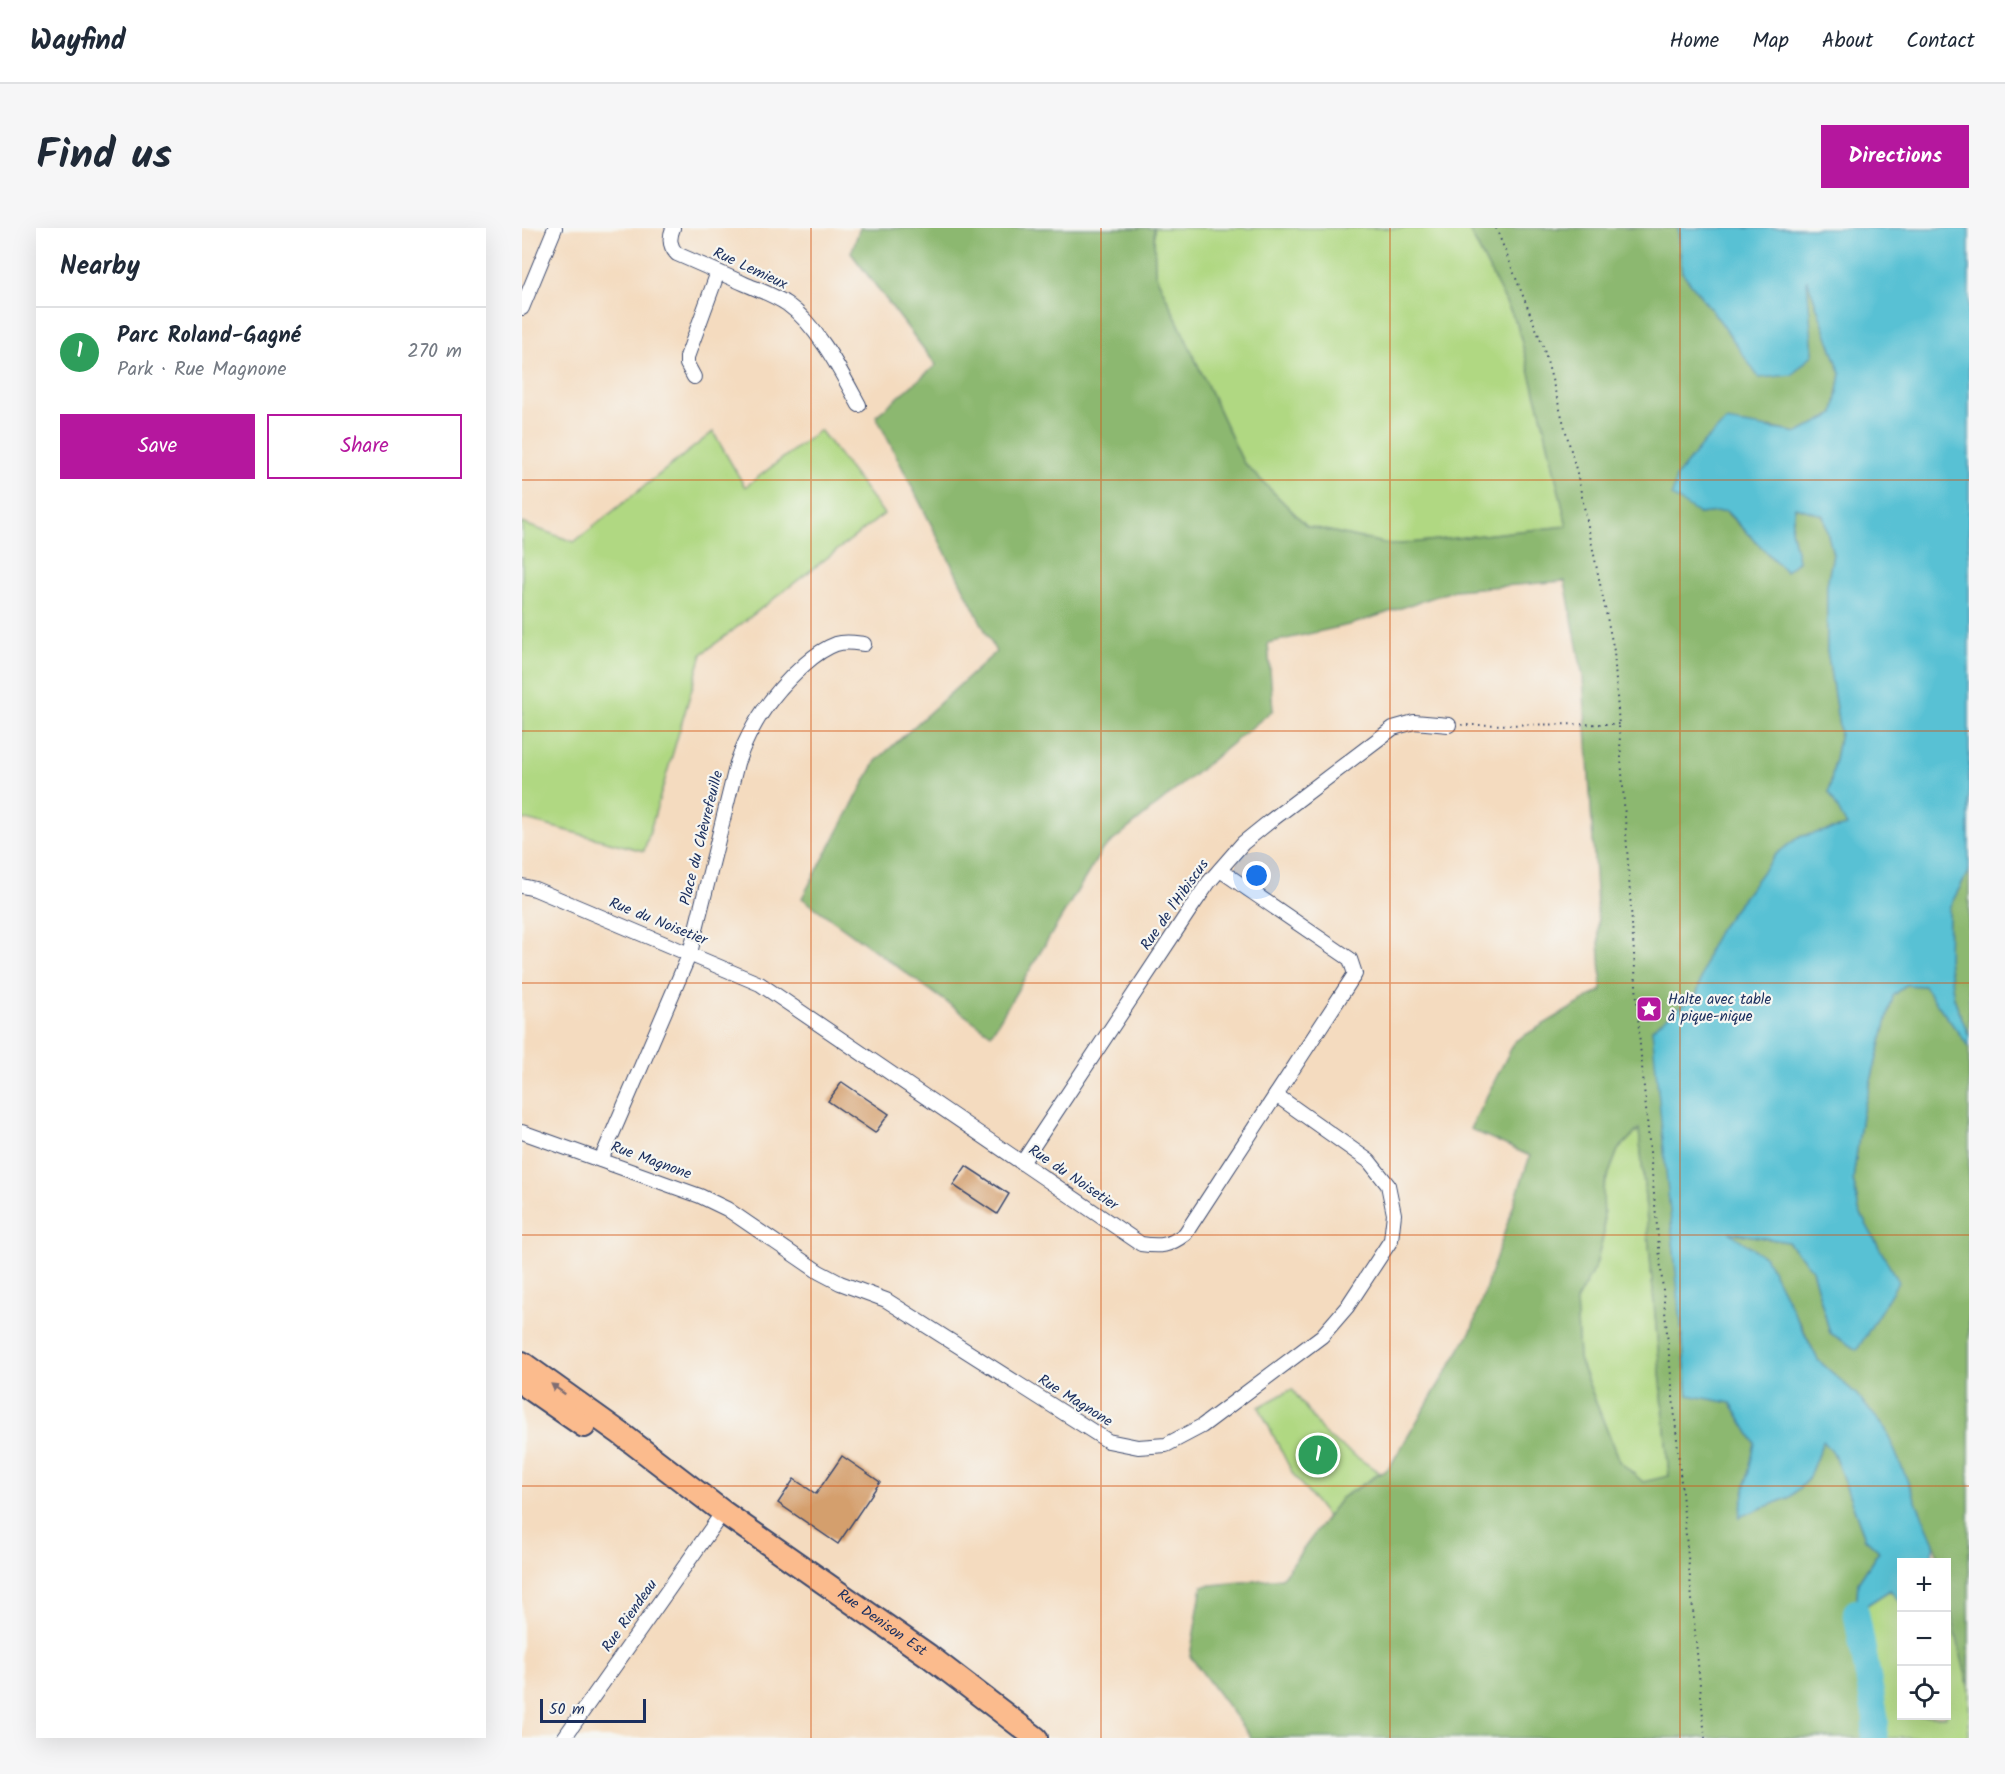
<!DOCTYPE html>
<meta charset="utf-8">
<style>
body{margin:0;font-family:Kalam,sans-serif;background:#f6f6f7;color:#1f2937}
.controls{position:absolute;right:18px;bottom:18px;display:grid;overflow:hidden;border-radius:0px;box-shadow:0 6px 24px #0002}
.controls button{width:54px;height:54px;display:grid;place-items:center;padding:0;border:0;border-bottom:2px solid #e0e1e3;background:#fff;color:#1f2937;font:30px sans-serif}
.scale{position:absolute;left:18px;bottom:15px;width:106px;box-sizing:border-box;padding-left:6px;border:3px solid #1b2f5e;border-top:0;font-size:16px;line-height:21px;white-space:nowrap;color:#1b2f5e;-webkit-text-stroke:4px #f6f6f2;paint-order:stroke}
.you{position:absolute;left:735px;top:648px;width:21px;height:21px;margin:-15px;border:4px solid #fff;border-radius:50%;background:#1a73e8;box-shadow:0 0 0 9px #1a73e833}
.badge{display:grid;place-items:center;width:39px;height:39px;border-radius:50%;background:#b5179e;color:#fff;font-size:20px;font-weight:700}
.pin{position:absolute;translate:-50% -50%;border:3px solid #fff;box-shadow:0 2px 6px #0006}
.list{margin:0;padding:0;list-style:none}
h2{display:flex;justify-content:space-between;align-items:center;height:78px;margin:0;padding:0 24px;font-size:26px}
h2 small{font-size:20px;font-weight:400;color:#747a83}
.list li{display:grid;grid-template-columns:39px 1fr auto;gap:18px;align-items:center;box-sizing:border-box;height:90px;padding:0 24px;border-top:2px solid #e0e1e3}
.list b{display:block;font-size:22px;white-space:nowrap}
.list p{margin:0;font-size:20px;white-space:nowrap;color:#747a83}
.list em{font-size:20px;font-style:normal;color:#747a83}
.actions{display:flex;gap:12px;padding:18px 24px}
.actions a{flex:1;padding:14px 0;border:2px solid #b5179e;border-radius:0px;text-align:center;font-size:21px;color:#b5179e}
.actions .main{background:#b5179e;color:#fff}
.icon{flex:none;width:33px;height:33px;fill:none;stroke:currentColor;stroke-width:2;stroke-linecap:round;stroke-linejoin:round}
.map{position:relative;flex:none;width:1447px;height:1510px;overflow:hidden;border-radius:0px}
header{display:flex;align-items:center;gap:36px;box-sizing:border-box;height:84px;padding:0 30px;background:#fff;border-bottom:2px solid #e0e1e3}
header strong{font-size:28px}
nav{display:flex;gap:33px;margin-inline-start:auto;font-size:21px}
.intro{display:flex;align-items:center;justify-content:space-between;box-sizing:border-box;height:144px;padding:0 36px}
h1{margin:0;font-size:42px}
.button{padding:15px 27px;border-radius:0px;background:#b5179e;color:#fff;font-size:21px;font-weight:700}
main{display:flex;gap:36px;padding:0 36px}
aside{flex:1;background:#fff;border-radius:0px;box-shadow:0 6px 24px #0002}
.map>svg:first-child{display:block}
</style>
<header>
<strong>Wayfind</strong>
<nav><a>Home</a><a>Map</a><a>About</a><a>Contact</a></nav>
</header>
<div class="intro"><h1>Find us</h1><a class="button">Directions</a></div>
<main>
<aside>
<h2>Nearby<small></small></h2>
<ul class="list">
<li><span class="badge" style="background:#2e9e5b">1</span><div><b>Parc Roland-Gagné</b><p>Park · Rue Magnone</p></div><em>270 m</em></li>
</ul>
<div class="actions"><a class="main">Save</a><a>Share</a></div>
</aside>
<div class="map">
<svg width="1447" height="1510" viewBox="0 0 1447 1510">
<rect width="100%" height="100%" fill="#f6f6f2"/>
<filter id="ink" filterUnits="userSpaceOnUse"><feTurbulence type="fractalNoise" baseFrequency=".0167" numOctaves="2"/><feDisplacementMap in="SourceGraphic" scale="12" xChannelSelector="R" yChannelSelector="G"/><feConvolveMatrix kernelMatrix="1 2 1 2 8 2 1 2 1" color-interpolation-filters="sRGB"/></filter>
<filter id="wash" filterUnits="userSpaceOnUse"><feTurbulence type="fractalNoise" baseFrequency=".008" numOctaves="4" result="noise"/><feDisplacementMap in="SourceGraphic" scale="24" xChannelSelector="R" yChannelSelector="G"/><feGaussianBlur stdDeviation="1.35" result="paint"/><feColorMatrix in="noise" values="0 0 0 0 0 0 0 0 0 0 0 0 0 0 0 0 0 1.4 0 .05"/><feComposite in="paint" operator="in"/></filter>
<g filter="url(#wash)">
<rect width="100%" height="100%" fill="#f4dbbf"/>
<!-- green -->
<g fill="#b0d882" stroke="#668470" stroke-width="1.5">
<path d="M632,0H946L995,96L1021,194L1045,298L870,317L785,298L721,234L633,45Z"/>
<path d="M298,202L362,286L180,426L122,623L0,591V295L52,314L191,204L223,259Z"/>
<path d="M1117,901L1147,1248L1121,1254L1097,1233L1057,1131L1054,1073L1074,1037L1082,1005L1081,961L1096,922Z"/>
<path d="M770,1161L804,1208L858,1245L819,1270L805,1289L771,1246L737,1179Z"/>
<path d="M1425,1351L1447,1419V1510H1352L1354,1492L1334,1384L1368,1362L1379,1376L1380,1488H1424Z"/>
</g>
<!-- forest -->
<g fill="#8cb870" stroke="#547467" stroke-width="1.5" fill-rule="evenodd">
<path d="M338,0H632L633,45L721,234L785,298L870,317L1045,298L1021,194L995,96L946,0H1156L1160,44L1198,93L1284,48L1319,146L1312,186L1276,205L1247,199L1177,286L1203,283L1264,344L1276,333L1269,301L1273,279L1301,287L1311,326L1305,357V422L1318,505L1307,564L1326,598L1277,609L1187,721L1175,766L1130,801L1209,1175L1233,1215L1218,1288L1268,1269L1286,1251L1301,1213L1312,1226L1343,1310L1357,1323L1336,1355L1334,1384L1354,1492L1352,1510H729L668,1428L680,1358L760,1350L819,1270L867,1240L950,1101L1008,928L948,901L993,813L1080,762L1061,449L1043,353L933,362L831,396L746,415L751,482L580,622L469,806L280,670L354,533L474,424L354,188L414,137L329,25ZM1117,901L1147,1248L1121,1254L1097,1233L1057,1131L1054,1073L1074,1037L1082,1005L1081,961L1096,922Z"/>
<path d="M1447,642V808L1432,770L1426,732L1427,680Z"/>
<path d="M1384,757L1402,758L1447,819V1462L1425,1367L1424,1334H1417L1412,1315L1334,1166L1296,1132L1278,1095L1206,1004L1266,1014L1290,1041L1308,1105L1376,1054L1337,983L1331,951L1340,887L1371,768Z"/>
</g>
<!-- water -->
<path fill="#58c1d4" stroke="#3a7899" stroke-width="1.5" d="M1156,0H1447V642L1427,680L1426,732L1432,770L1447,808V819L1402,758L1384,757L1371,768L1340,887L1331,951L1337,983L1376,1054L1335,1122L1308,1105L1290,1041L1266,1014L1207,1004L1244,1030L1296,1132L1334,1166L1363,1200L1412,1315L1409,1334H1380L1379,1376L1368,1362L1334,1384L1336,1355L1357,1323L1343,1310L1312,1226L1301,1213L1286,1251L1268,1269L1217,1289L1233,1215L1209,1175L1166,1167L1130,801L1175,766L1187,721L1197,702L1253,627L1277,609L1325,598L1307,564L1318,505L1305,422V357L1311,326L1301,287L1273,279L1269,301L1276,333L1264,344L1204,283L1177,286L1150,268L1154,249L1182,214L1204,193L1276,205L1312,186L1319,146L1285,51L1291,126L1270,147L1237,150L1198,93L1160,44Z"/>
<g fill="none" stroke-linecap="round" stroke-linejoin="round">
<!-- river -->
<path stroke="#58c1d4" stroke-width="26" d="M1334,1384L1354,1492L1352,1510"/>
</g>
<g id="blocks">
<!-- building -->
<g fill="#d49f6d">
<path d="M320,854L367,886L353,905L306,873Z"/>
<path d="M444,938L487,966L475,986L431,957Z"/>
<path d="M320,1228L358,1254L316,1316L256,1275L272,1251L294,1266Z"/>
</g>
</g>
</g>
<g filter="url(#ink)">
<use href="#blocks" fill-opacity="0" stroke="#3c496d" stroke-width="1.5"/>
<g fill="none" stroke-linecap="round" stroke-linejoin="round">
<!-- street casing -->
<g stroke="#3c496d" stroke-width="16">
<g id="street">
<path d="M151,0C147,10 147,18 155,26C178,36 201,46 223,56C237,62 252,67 265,76C296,98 319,144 337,177"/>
<path d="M0,80L33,0"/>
<path d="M172,149L165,136V129L196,44"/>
<path d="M0,658L13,661L238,756L619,1016C639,1019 647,1018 663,1006L833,746L828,731L698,642"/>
<path d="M0,904L178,968L205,981L297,1044L318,1055L364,1072L586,1213L616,1219L644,1217L680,1198L800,1108L825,1079L869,1012L872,986L866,957L847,933L754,867"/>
<path d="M79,932L168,725L215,535C229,495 251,464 283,436C292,428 303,420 314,416C324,413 333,415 342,416"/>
<path d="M500,935L669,680L687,654L721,615L747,594L871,500L892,494L927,497"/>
<path d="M42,1510L201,1284"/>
</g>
</g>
<!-- primary casing -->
<g stroke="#3c496d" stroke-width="26">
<g id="primary">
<path id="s1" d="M0,1135L98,1205L201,1284L407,1428L514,1510"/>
<path d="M0,1155L62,1198"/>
</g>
</g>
<!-- path -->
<g stroke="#3c496d" stroke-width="2" stroke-dasharray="1.5 4.5" stroke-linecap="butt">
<path d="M974,0L1021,118L1055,245L1092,423L1118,817L1183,1510"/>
<path d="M939,497L1097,496"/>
</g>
<!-- street -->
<use href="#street" stroke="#fff" stroke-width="14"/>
<!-- primary -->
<use href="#primary" stroke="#fbbb8d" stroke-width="22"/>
</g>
<!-- one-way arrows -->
<defs><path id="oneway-solid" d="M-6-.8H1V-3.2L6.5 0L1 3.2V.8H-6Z" transform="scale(1.5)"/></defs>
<use fill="#806e73" href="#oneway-solid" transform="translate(36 1161) rotate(-144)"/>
</g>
<!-- grid -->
<path fill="none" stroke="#d45514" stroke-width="1.5" stroke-opacity="0.55" d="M289,0V1510M579,0V1510M868,0V1510M1158,0V1510M0,252H1447M0,503H1447M0,755H1447M0,1007H1447M0,1258H1447"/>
<!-- icons -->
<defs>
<g id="sight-square" transform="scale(1.35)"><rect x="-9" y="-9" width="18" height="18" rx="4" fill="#b5179e" stroke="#f6f6f2"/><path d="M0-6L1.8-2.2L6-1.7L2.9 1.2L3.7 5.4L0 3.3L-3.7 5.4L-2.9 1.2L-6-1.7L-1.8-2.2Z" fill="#fff"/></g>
</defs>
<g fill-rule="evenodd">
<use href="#sight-square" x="1127" y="781"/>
</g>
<g text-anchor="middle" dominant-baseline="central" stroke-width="4.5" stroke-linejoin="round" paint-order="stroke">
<!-- street labels -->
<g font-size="15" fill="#1b2f5e" stroke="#f6f6f2">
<text transform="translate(228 41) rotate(25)">Rue Lemieux</text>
<text transform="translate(180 610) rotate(-76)">Place du Chèvrefeuille</text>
<text transform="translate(653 677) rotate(-55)">Rue de l'Hibiscus</text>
<text transform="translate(136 694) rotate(22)">Rue du Noisetier</text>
<text transform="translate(129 933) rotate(20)">Rue Magnone</text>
<text transform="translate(551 950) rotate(34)">Rue du Noisetier</text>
<text transform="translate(553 1173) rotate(32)">Rue Magnone</text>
<text transform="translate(108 1388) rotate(-55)">Rue Riendeau</text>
<text stroke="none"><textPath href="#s1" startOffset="444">Rue Denison Est</textPath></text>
</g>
<!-- poi labels -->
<g font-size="15" fill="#1b2f5e" stroke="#f6f6f2" text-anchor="start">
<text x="1146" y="772">Halte avec table<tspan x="1146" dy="17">à pique-nique</tspan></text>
</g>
</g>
</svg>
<div class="controls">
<button>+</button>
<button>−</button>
<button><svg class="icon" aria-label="locate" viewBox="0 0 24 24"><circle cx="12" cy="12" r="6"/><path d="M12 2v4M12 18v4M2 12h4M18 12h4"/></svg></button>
</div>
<div class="scale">50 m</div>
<div class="you"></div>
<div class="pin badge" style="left:796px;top:1227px;background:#2e9e5b">1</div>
</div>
</main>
